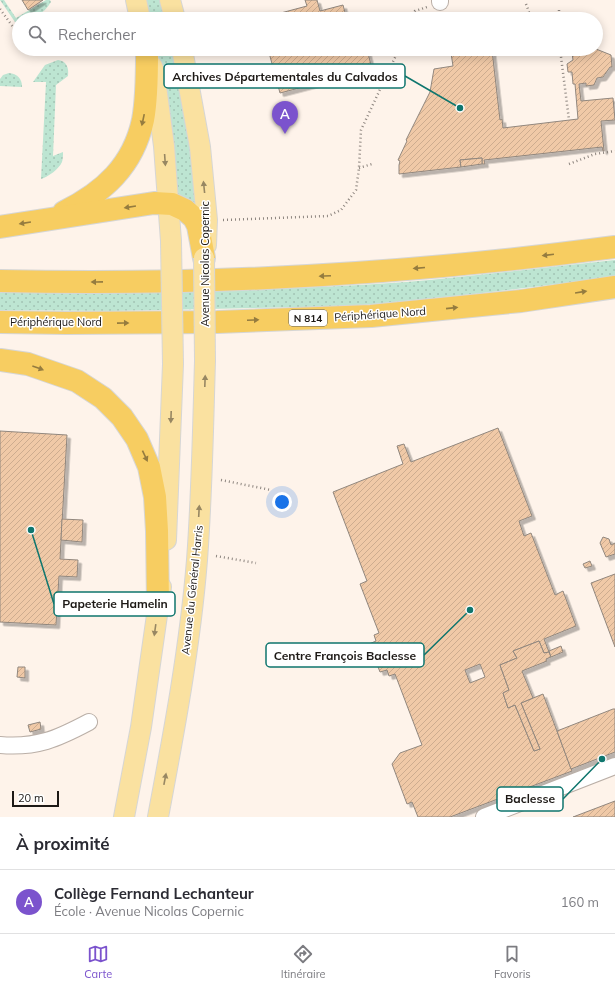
<!DOCTYPE html>
<html lang="fr">
<meta charset="utf-8">
<style>
body{margin:0;font-family:Mulish,sans-serif;background:#f7f7f7;color:#2b2b33}
.scale{position:absolute;left:12px;bottom:10px;width:47px;box-sizing:border-box;padding-left:4px;border:2px solid #1d1916;border-top:0;font-size:11px;line-height:14px;white-space:nowrap;color:#1d1916;-webkit-text-stroke:3px #fff;paint-order:stroke}
.you{position:absolute;left:282px;top:502px;width:14px;height:14px;margin:-10px;border:3px solid #fff;border-radius:50%;background:#1a73e8;box-shadow:0 0 0 6px #1a73e833}
.badge{display:grid;place-items:center;width:26px;height:26px;border-radius:50%;background:#7b53cd;color:#fff;font-size:13px;font-weight:700}
.pin{position:absolute;translate:-50% -33px;filter:drop-shadow(0 1px 2px #0008)}
.pin::after{content:'';position:absolute;top:21px;width:14px;height:12px;background:inherit;clip-path:polygon(0 0,100% 0,50% 100%)}
.list{margin:0;padding:0;list-style:none}
h2{display:flex;justify-content:space-between;align-items:center;height:52px;margin:0;padding:0 16px;font-size:17px}
h2 small{font-size:13px;font-weight:400;color:#7c7c81}
.list li{display:grid;grid-template-columns:26px 1fr auto;gap:12px;align-items:center;box-sizing:border-box;height:64px;padding:0 16px;border-top:1px solid #e1e1e2}
.list b{display:block;font-size:15px;white-space:nowrap}
.list p{margin:0;font-size:13px;white-space:nowrap;color:#7c7c81}
.list em{font-size:13px;font-style:normal;color:#7c7c81}
.icon{flex:none;width:22px;height:22px;fill:none;stroke:currentColor;stroke-width:2;stroke-linecap:round;stroke-linejoin:round}
.map{position:relative;flex:none;width:615px;height:817px;overflow:hidden}
.search{position:absolute;background:#fff;box-shadow:0 2px 10px #0003;left:12px;right:12px;top:12px;height:44px;display:flex;align-items:center;gap:10px;box-sizing:border-box;padding:0 14px;border-radius:22px;color:#7c7c81;font-size:15px}
.sheet{height:116px;background:#fff}
nav{display:flex;justify-content:space-around;align-items:center;box-sizing:border-box;height:56px;border-top:1px solid #e1e1e2;background:#fff;font-size:11px;color:#7c7c81}
nav a{display:grid;justify-items:center;gap:2px}
nav .on{color:#7b53cd}
.map>svg:first-child{display:block}
</style>
<div class="map">
<svg width="615" height="817" viewBox="0 0 615 817">
<defs>
<pattern id="grass-dots" width="8" height="8" patternUnits="userSpaceOnUse"><rect width="8" height="8" fill="#bde5d2"/><path d="M2 2h.1M6 6h.1" fill="none" stroke="#a2c4b4" stroke-width="1.8" stroke-linecap="round"/></pattern>
<pattern id="building-hatch" width="6" height="6" patternUnits="userSpaceOnUse"><rect width="6" height="6" fill="#f0c9a7"/><path d="M-1 1l2-2M0 6l6-6M5 7l2-2" fill="none" stroke="#cdac8f"/></pattern>
<filter id="shadow"><feDropShadow dx="3.5" dy="3.5" stdDeviation="0" flood-color="#0004"/></filter>
</defs>
<rect width="100%" height="100%" fill="#fef3ea"/>
<!-- grass -->
<g fill="url(#grass-dots)">
<path d="M0,0H4L16,18L46,0H50L51,2C43,15 33,19 19,19V23L15,22Z"/>
<path d="M144,0H166L171,19H149Z"/>
<path d="M154,49H178L203,222L178,200Z"/>
<path d="M58,60C67,61 69,68 68,76L56,85L53,156L63,152C63,155 63,159 62,162C59,169 48,177 41,179L46,82H33L45,65Z"/>
<path d="M9,73C17,74 22,78 22,87L0,86V79L3,75Z"/>
<path d="M615,260V277L474,294L355,306L113,311L0,310V290C135,290 271,292 406,282C476,276 545,267 615,260Z"/>
</g>
<!-- building -->
<g fill="url(#building-hatch)" stroke="#91877e" fill-rule="evenodd" filter="url(#shadow)">
<path d="M22,0H43L28,10Z"/>
<path d="M305,0H317L320,11L343,5L346,16L358,13L359,19H279L277,14L307,6Z"/>
<path d="M268,49H367L372,69L280,93Z"/>
<path d="M493,49L492,50L500,120L502,119L503,128L578,119L575,84H573L572,72H568L567,64L573,60L572,53L580,49H596L611,55L612,67H610L603,77L597,78L594,85L586,86V83L579,84L581,101L613,98L615,120L601,121L604,151H603L602,147L484,160L485,164H482V158L460,160L461,167L399,174V165L400,161L398,160L407,141L406,140L430,92L434,69L453,66L451,53Z"/>
<path d="M482,158V164L461,167L460,160Z"/>
<path d="M498,428L532,516L519,521L524,536L531,533L555,595L563,591L576,626L544,639L549,652L544,653L539,641L513,651L517,658L500,665L509,690L503,693L508,708L515,705L534,751L540,749L521,703L543,694L572,771L450,817H418L412,802L407,804L392,764L400,753L422,745L395,674L389,676L387,670L380,672L369,644L376,641L374,635L379,633L360,584L367,581L333,492L403,464L397,446L404,444L411,462ZM480,664L485,677L470,683L465,670Z"/>
<path d="M0,431L67,435L60,559L78,560L77,577L59,576L56,625L0,622Z"/>
<path d="M62,519L83,520L82,542L61,540Z"/>
<path d="M603,537L609,539L611,545L615,543V554L606,557L600,543Z"/>
<path d="M590,561L592,566L585,568L583,564Z"/>
<path d="M615,574V647L591,583Z"/>
<path d="M539,641L544,653L549,652L551,657L546,659L547,661L522,671L533,698L521,703L540,749L534,751L515,705L508,708L503,693L509,690L500,665L517,658L513,651Z"/>
<path d="M561,646L563,652L551,657L549,651Z"/>
<path d="M18,667H25V678L17,677Z"/>
<path d="M613,709H615V752L571,769L557,731Z"/>
<path d="M40,722L41,729L30,732L28,725Z"/>
<path d="M615,801V817H573Z"/>
</g>
<g fill="none" stroke-linecap="round" stroke-linejoin="round">
<!-- minor casing -->
<g stroke="#baafa7" stroke-width="18">
<g id="minor">
<path d="M440,0V2"/>
<path d="M0,745C37,748 57,739 89,722"/>
<path d="M484,817L615,766"/>
</g>
</g>
<!-- major casing -->
<g stroke="#d6d6d5" stroke-width="22">
<g id="major">
<path d="M136,0L140,19"/>
<path d="M170,0L175,19"/>
<path d="M182,49L200,147L207,220L206,245"/>
<path d="M152,66L154,71L164,146L171,241"/>
<path d="M166,540L173,364"/>
<path d="M124,817L141,727L161,587"/>
<path d="M158,817C174,732 190,647 197,560C202,494 203,427 205,361"/>
</g>
</g>
<!-- highway casing -->
<g stroke="#d6d6d5" stroke-width="24">
<g id="highway">
<path d="M64,212C104,192 133,166 143,120C147,99 147,75 147,53"/>
<path d="M0,227L154,203L172,204L185,210L194,218L198,226L204,258"/>
<path d="M0,281C206,286 411,274 615,247"/>
<path d="M0,322L66,323L217,322L371,316L521,301L615,287"/>
<path d="M0,360L28,364L77,381L103,398L122,417L137,439L149,467L155,497L157,531L158,604"/>
</g>
</g>
<!-- path -->
<g stroke="#8d857f" stroke-width="2.5" stroke-dasharray="1 3" stroke-linecap="butt">
<path d="M526,4L529,12L537,19"/>
<path d="M0,9L16,31"/>
<path d="M412,19L415,11L427,7"/>
<path d="M559,19V7"/>
<path d="M560,49L569,120"/>
<path d="M569,164L595,154L615,151"/>
<path d="M359,168L372,164"/>
<path d="M223,220L328,216L341,210L356,190L359,168L361,130L399,49"/>
<path d="M221,480L271,490"/>
<path d="M216,556L256,563"/>
</g>
<!-- minor -->
<use href="#minor" stroke="#fff" stroke-width="16"/>
<!-- major -->
<use href="#major" stroke="#fae1a0" stroke-width="20"/>
<!-- highway -->
<use href="#highway" stroke="#f7cd61" stroke-width="22"/>
<!-- major-bridge casing -->
<g stroke="#d6d6d5" stroke-width="22" stroke-linecap="butt">
<g id="major-bridge">
<path d="M171,241L173,364"/>
<path d="M204,258L205,361"/>
</g>
</g>
<!-- major-bridge -->
<use href="#major-bridge" stroke="#fae1a0" stroke-width="20"/>
</g>
<!-- one-way arrows -->
<defs><path id="oneway-solid" d="M-6-.8H1V-3.2L6.5 0L1 3.2V.8H-6Z"/></defs>
<g fill="#957c3f">
<use href="#oneway-solid" transform="translate(143 120) rotate(102)"/>
<use href="#oneway-solid" transform="translate(130 207) rotate(171)"/>
<use href="#oneway-solid" transform="translate(25 223) rotate(171)"/>
<use href="#oneway-solid" transform="translate(548 255) rotate(173)"/>
<use href="#oneway-solid" transform="translate(419 268) rotate(175)"/>
<use href="#oneway-solid" transform="translate(325 276) rotate(177)"/>
<use href="#oneway-solid" transform="translate(97 282) rotate(179)"/>
<use href="#oneway-solid" transform="translate(581 292) rotate(-9)"/>
<use href="#oneway-solid" transform="translate(452 308) rotate(-6)"/>
<use href="#oneway-solid" transform="translate(253 320) rotate(-2)"/>
<use href="#oneway-solid" transform="translate(123 323) rotate(-1)"/>
<use href="#oneway-solid" transform="translate(38 368) rotate(20)"/>
<use href="#oneway-solid" transform="translate(145 456) rotate(65)"/>
</g>
<g fill="#978762">
<use href="#oneway-solid" transform="translate(165 160) rotate(86)"/>
<use href="#oneway-solid" transform="translate(204 187) rotate(-96)"/>
<use href="#oneway-solid" transform="translate(205 381) rotate(-88)"/>
<use href="#oneway-solid" transform="translate(171 417) rotate(92)"/>
<use href="#oneway-solid" transform="translate(199 511) rotate(-87)"/>
<use href="#oneway-solid" transform="translate(155 630) rotate(98)"/>
<use href="#oneway-solid" transform="translate(165 779) rotate(-79)"/>
</g>
<g text-anchor="middle" dominant-baseline="central" stroke-width="3" stroke-linejoin="round" paint-order="stroke">
<!-- shield labels -->
<rect fill="#fff" stroke="#615e5c" stroke-width="1" x="289" y="310" width="38" height="16" rx="3"/>
<g font-size="10" font-weight="bold" fill="#1d1916">
<text x="308" y="318">N 814</text>
</g>
<!-- street labels -->
<g font-size="11" fill="#1d1916" stroke="#fff">
<text transform="translate(205 264) rotate(-90)">Avenue Nicolas Copernic</text>
<text transform="translate(380 314) rotate(-4)">Périphérique Nord</text>
<text x="56" y="322">Périphérique Nord</text>
<text transform="translate(192 590) rotate(-84)">Avenue du Général Harris</text>
</g>
</g>
<!-- callouts -->
<path fill="none" stroke="#0f766e" stroke-width="1.5" d="M460 108L405 76M31 530L54 604M470 610L424 655M602 759L563 799"/>
<g fill="#0f766e" stroke="#fff" stroke-width="1.5">
<circle cx="460" cy="108" r="4"/>
<circle cx="31" cy="530" r="4"/>
<circle cx="470" cy="610" r="4"/>
<circle cx="602" cy="759" r="4"/>
</g>
<g fill="#fff" stroke="#0f766e" stroke-width="1.5">
<rect x="164" y="64" width="241" height="24" rx="4"/>
<rect x="54" y="592" width="121" height="24" rx="4"/>
<rect x="266" y="643" width="158" height="24" rx="4"/>
<rect x="497" y="787" width="66" height="24" rx="4"/>
</g>
<g font-size="12" text-anchor="middle" font-weight="bold" fill="#1d1916">
<text x="285" y="81">Archives Départementales du Calvados</text>
<text x="115" y="608">Papeterie Hamelin</text>
<text x="345" y="660">Centre François Baclesse</text>
<text x="530" y="803">Baclesse</text>
</g>
</svg>
<div class="scale">20 m</div>
<div class="you"></div>
<div class="pin badge" style="left:285px;top:134px">A</div>
<div class="search"><svg class="icon" aria-label="search" viewBox="0 0 24 24"><circle cx="10" cy="10" r="6"/><path d="M15 15l6 6"/></svg>Rechercher</div>
</div>
<section class="sheet">
<h2>À proximité<small></small></h2>
<ul class="list">
<li><span class="badge">A</span><div><b>Collège Fernand Lechanteur</b><p>École · Avenue Nicolas Copernic</p></div><em>160 m</em></li>
</ul>
</section>
<nav>
<a class="on"><svg class="icon" aria-label="map" viewBox="0 0 24 24"><path d="M3 6l6-2 6 2 6-2v14l-6 2-6-2-6 2zM9 4v14M15 6v14"/></svg>Carte</a>
<a><svg class="icon" aria-label="directions" viewBox="0 0 24 24"><path d="M12 3l9 9-9 9-9-9zM9 14v-3h6M13 9l2 2-2 2"/></svg>Itinéraire</a>
<a><svg class="icon" aria-label="saved" viewBox="0 0 24 24"><path d="M7 4h10v16l-5-4-5 4z"/></svg>Favoris</a>
</nav>
